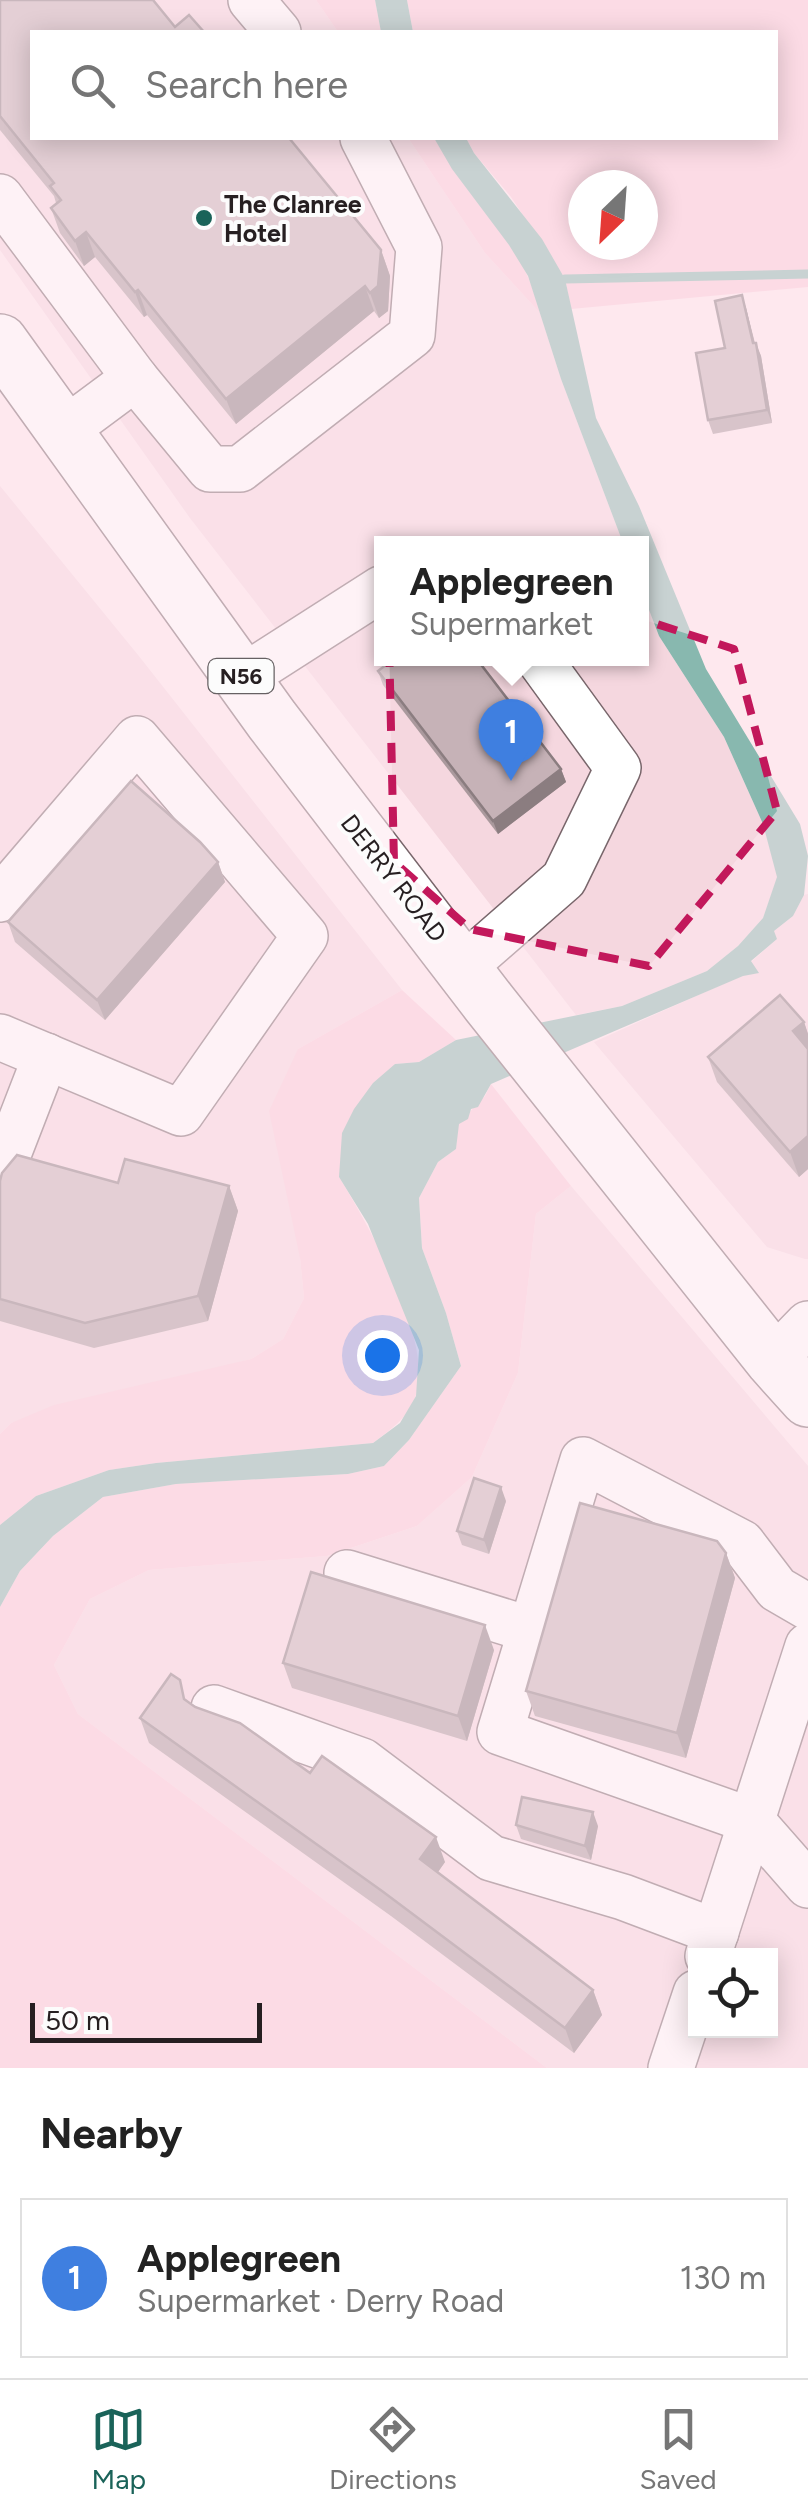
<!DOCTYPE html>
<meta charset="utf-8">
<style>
body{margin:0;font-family:Figtree,sans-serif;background:#f6f6f6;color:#222}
.controls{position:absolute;right:30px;bottom:30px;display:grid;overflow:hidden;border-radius:0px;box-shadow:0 5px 25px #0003}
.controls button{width:90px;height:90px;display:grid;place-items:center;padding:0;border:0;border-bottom:2px solid #e0e0e0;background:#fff;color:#222;font:50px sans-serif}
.compass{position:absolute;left:568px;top:170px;width:90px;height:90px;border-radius:50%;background:#fff;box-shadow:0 5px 25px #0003;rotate:205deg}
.scale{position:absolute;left:30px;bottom:25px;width:232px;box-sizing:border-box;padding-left:10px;border:5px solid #261f21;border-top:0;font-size:28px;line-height:35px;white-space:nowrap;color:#261f21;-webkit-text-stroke:8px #fcfcfc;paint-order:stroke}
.you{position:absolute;left:382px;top:1355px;width:35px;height:35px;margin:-25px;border:8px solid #fff;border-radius:50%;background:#1a73e8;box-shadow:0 0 0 15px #1a73e833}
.badge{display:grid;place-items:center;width:65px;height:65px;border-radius:50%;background:#1a6359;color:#fff;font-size:32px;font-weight:700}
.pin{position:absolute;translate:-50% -82px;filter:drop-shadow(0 2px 5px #0008)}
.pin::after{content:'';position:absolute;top:52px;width:35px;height:30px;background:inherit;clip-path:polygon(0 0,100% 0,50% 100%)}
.popup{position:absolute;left:374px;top:536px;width:275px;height:130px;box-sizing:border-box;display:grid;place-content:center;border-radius:0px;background:#fff;filter:drop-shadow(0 2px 8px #0005);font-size:32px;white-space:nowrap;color:#767676}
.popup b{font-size:38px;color:#222}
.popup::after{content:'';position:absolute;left:50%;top:100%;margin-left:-20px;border:20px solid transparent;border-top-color:#fff}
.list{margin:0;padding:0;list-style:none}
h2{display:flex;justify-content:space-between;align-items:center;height:130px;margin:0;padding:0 40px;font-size:42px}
h2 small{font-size:32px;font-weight:400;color:#767676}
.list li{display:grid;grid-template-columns:65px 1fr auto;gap:30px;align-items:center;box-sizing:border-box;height:160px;margin:0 20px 20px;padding:0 20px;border:2px solid #e0e0e0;border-radius:0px}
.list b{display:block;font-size:38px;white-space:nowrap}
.list p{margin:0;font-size:32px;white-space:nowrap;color:#767676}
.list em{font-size:32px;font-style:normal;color:#767676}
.icon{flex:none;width:55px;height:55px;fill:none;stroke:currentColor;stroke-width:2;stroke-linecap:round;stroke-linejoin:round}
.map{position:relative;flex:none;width:808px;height:2068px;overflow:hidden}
.search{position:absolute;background:#fff;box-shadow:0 5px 25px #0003;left:30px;right:30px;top:30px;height:110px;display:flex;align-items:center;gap:25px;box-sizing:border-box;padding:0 35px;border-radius:0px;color:#767676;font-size:38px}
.sheet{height:310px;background:#fff}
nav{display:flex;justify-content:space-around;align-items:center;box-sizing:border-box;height:140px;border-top:2px solid #e0e0e0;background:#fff;font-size:28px;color:#767676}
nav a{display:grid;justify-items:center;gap:5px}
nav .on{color:#1a6359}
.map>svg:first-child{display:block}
</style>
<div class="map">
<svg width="808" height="2068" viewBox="0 0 808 2068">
<rect width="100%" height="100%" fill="#fee8ee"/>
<!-- built -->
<g fill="#f5d7df" fill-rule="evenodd">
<path d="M0,0H316L338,32H32V138H408L485,253L540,313L561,379L623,543L381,544V658H641V589L659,636L724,737L763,824L778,876L763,918L738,946L707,971L622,1006L576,1015L190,518L0,250Z"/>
<path d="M0,486L138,655L402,990L298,1049L300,1258L304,1298L283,1339L251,1359L11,1423L0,1434Z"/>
<path d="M808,894V1259H805L767,1247L594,1042L743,975L758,973L751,962L777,939L773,932L793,916L804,895Z"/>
<path d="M571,1186L808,1466V2068H547L78,1714L54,1665L90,1599L149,1570L327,1556L417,1526L472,1477L518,1373L536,1214ZM696,1956H770V2030H696Z"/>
</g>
<!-- green -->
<g fill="#facdd9" fill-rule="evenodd">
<path d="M316,0H375L381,32H338Z"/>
<path d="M407,0H808V287L571,309L565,279L511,197L474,153L466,138H776V32H413ZM583,185H643V245H583Z"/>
<path d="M408,138H434C462,185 504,225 527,275C533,287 536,301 540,313L485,253Z"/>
<path d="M402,990L456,1040L419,1062L395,1064L339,1177C368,1224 436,1344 415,1398C407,1419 390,1430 373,1443L156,1463L109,1470L36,1496L0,1525V1434L11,1423L54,1405L251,1359L283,1339L304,1298L300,1258L269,1111L298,1049Z"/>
<path d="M491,1084L571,1186L536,1214L518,1373L472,1477L417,1526L327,1556L149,1570L90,1599L54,1665L78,1714L547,2068H0V1607L20,1571L53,1536L103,1497L176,1484L348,1474L384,1466L409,1440L461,1366L446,1313L422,1248L419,1198L438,1162L456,1149L458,1124L485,1096Z"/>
</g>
<!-- water -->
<g fill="#88b8af">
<path d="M375,0H407L413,32H381Z"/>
<path d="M434,138H466L474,153L542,239L565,279L596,418L639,506L706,669L800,824L808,856L804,895L793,916L774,931L777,939L751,961L759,973L743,976L491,1084L478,1107L471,1109L468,1119L459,1124L456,1149L438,1162L419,1198L422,1248L446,1313L461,1366L409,1440L384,1466L348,1474L176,1484L103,1497L53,1536L20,1571L0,1607V1525L36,1496L109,1470L156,1463L373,1443L400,1423L416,1396L419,1350L368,1224L339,1177L342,1133L354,1109L373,1083L395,1064L419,1062L456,1040L622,1006L707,971L738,946L763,918L777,877L763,824L724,737L659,636L641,589V544L623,543L561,379L528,276L509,245L452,169Z"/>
</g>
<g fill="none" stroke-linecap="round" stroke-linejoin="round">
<!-- stream -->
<path stroke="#88b8af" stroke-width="9" d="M565,279L808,274"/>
<!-- minor casing -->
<g stroke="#78666b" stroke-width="48">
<g id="minor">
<path d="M251,0L278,32"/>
<path d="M0,197L135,378L210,469H240L412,335L419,247L363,138"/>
<path d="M65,430L135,378"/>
<path d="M242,678L381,589"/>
<path d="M0,899L137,739L305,936L181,1113L0,1037"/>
<path d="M462,968L564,879L618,768L538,658"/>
<path d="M0,1175L46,1056"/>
<path d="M773,1360L808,1324"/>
<path d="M347,1573L531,1630"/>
<path d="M808,1607L777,1589L742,1543L583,1460L500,1732L752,1821L808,1885"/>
<path d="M214,1708L362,1761L491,1858L623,1897L716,1932"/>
<path d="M708,1956L808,1646"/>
<path d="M671,2068L696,1993"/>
</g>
</g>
<!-- major casing -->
<g stroke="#78666b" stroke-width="58">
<path id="major" d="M0,342L272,720L489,1003L773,1360L808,1399"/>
</g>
<!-- minor -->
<use href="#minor" stroke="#fff" stroke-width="45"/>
<!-- major -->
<use href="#major" stroke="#fff" stroke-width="55"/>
</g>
<!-- wall -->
<g fill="#aa999d">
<path d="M0,0L175,27L381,250L390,276L388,311L379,318L374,311L236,424L147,315L144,317L95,257L84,266L60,233L51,208L56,203L54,196L0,130Z"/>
<path d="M746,308L755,343L761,356L772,423L713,434L708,420L725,348Z"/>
<path d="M378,671L561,769L566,782L498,834L383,685Z"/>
<path d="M218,862L225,882L105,1020L15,942L8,922Z"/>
<path d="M804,1022L808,1034V1169L799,1177L717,1082L708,1057Z"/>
<path d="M0,1181L229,1186L238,1211L208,1321L94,1348L0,1321Z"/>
<path d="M506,1501L489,1554L462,1545L457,1531Z"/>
<path d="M726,1553L735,1578L686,1758L535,1716L526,1691Z"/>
<path d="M494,1650L467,1741L292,1688L283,1663Z"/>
<path d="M187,1701L310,1773L445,1862L437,1873L593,1990L602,2015L574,2053L391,1916L149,1743L140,1718Z"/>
<path d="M516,1825L598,1826L591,1860L521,1839Z"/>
</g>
<!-- shaded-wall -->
<g fill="#8b7d80">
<path d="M86,232L95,257L84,266L75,241Z"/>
<path d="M381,250L390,276L388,311L379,318L370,293Z"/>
<path d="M365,286L374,311L236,424L226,399Z"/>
<path d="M138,290L147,315L144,317L135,292Z"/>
<path d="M742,295L746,308L758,357L753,343Z"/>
<path d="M756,343L761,356L772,423L767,410Z"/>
<path d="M561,769L566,782L498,834L493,821Z"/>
<path d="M218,862L225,882L105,1020L97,1000Z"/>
<path d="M804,1022L808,1034V1051L793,1031Z"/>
<path d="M808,1136V1169L799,1177L790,1152Z"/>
<path d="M229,1186L238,1211L208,1321L198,1296Z"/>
<path d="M501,1487L506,1501L489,1554L484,1540Z"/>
<path d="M726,1553L735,1578L686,1758L677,1733Z"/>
<path d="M485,1625L494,1650L467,1741L458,1716Z"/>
<path d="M593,1812L598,1826L591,1860L585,1846Z"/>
<path d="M436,1837L445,1862L429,1885L420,1859Z"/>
<path d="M593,1990L602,2015L574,2053L565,2028Z"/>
</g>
<!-- building -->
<g fill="#c6b2b7" stroke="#8b7d80" stroke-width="2.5">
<path d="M0,0H153L175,27L189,15L204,32H32V138H289L381,250L378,286L370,293L365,286L226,399L138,290L135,292L86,232L75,241L51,208L61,200L50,186L54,183L0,116Z"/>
<path d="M742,295L753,343H756L767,410L708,420L696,353L725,348L715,301Z"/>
<path d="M395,658H476L561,769L493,821L378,671Z"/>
<path d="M131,781L200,842L218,862L97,1000L8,922Z"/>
<path d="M780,995L804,1022L793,1031L808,1049V1136L790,1152L708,1057Z"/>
<path d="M17,1155L118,1183L125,1159L229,1186L198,1296L85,1323L0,1299V1181L2,1173Z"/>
<path d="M474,1478L501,1487L484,1540L457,1531Z"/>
<path d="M580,1503L717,1541L726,1553L677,1733L526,1691Z"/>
<path d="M311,1572L485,1625L458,1716L283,1663Z"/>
<path d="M171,1674L180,1680L184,1699L195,1707L240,1723L310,1773L322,1756L436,1837L420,1859L593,1990L565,2028L382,1891L140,1718Z"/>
<path d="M522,1797L593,1812L585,1846L516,1825Z"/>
</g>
<!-- marked area -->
<path d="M0 0H808V2068H0ZM536,585L734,649L777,811L649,966L470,929L394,862L389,640Z" fill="#fee8ee" fill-opacity=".55" fill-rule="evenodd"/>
<path fill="none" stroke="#c2185b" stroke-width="8" stroke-dasharray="20 12" stroke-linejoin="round" d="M536,585L734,649L777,811L649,966L470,929L394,862L389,640Z"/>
<!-- markers -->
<circle fill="#1a6359" stroke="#fcfcfc" stroke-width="4" cx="204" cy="218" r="10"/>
<g text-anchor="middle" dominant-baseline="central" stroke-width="8" stroke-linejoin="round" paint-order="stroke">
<!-- shield labels -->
<rect fill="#fcfcfc" stroke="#666163" stroke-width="2.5" x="208.5" y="659" width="65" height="34" rx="8"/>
<g font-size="22" font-weight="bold" fill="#261f21">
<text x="241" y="676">N56</text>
</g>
<!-- poi labels -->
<g font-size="25" font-weight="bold" fill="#261f21" stroke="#fcfcfc" text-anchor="start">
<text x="224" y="204">The Clanree<tspan x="224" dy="29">Hotel</tspan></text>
</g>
<!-- street labels -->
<g font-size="25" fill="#261f21" stroke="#fcfcfc">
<text transform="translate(394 878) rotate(52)">DERRY ROAD</text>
</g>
</g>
</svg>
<div class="controls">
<button><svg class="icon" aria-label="locate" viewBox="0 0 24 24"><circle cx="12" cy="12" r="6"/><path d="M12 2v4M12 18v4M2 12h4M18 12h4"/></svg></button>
</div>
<svg class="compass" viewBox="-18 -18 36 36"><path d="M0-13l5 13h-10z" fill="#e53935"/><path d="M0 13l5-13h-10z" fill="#767676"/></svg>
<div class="scale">50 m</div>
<div class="you"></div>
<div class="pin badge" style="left:511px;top:781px;background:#3f7fe0">1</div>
<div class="popup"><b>Applegreen</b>Supermarket</div>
<div class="search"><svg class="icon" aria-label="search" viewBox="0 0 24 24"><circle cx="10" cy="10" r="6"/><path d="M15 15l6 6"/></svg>Search here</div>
</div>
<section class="sheet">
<h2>Nearby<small></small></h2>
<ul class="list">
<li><span class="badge" style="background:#3f7fe0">1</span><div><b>Applegreen</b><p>Supermarket · Derry Road</p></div><em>130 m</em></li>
</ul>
</section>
<nav>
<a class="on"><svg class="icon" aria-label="map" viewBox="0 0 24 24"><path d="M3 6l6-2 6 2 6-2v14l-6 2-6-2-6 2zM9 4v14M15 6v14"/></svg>Map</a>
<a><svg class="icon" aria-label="directions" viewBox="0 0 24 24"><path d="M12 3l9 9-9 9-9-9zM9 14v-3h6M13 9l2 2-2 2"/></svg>Directions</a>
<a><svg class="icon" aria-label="saved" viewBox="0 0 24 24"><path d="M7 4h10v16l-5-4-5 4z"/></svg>Saved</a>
</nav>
